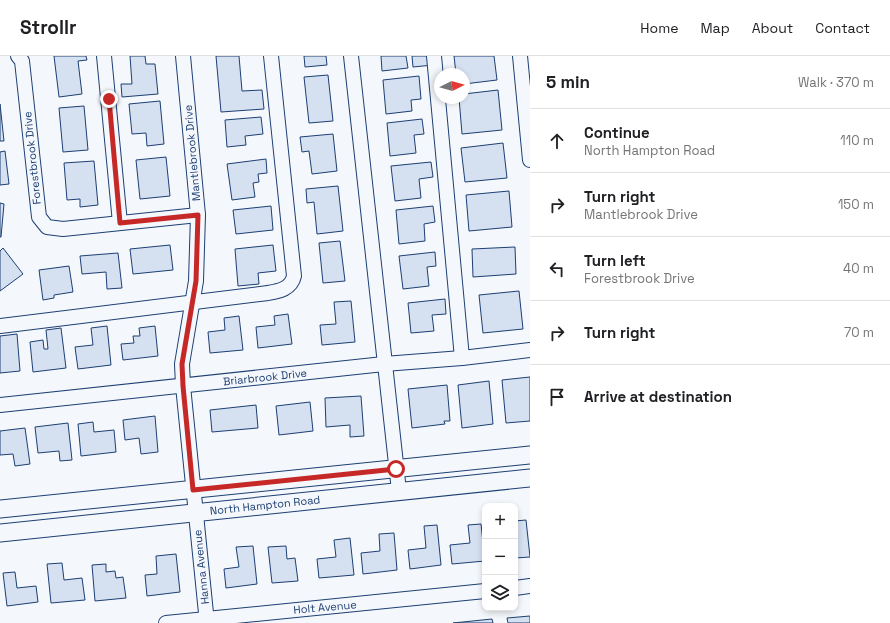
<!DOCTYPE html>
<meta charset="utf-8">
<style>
body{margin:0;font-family:"Space Grotesk",sans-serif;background:#f2f2f2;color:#202124}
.controls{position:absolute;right:12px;bottom:12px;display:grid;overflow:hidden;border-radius:8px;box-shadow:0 2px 6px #0003}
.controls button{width:36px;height:36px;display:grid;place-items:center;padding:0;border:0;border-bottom:1px solid #e0e0e0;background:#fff;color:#202124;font:20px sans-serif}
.compass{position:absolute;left:434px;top:12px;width:36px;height:36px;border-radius:50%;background:#fff;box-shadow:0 2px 6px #0003;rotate:84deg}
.stop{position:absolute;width:12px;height:12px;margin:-9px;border:3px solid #c62828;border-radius:50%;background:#fff}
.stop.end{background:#c62828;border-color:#fff;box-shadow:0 1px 4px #0008}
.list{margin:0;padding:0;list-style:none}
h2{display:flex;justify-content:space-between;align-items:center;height:52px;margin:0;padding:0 16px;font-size:17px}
h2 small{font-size:13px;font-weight:400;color:#757577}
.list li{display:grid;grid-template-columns:26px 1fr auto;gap:12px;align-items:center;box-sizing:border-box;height:64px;padding:0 16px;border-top:1px solid #e0e0e0}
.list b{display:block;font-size:15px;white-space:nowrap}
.list p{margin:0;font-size:13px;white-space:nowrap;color:#757577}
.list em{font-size:13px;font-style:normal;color:#757577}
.icon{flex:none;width:22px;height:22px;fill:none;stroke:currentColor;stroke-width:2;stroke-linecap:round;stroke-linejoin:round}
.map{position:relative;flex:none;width:530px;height:567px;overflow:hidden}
header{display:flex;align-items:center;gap:24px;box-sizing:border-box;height:56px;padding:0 20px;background:#fff;border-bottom:1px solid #e0e0e0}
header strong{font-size:19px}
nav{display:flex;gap:22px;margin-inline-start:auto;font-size:14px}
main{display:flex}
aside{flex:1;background:#fff}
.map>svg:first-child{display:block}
</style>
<header>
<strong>Strollr</strong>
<nav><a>Home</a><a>Map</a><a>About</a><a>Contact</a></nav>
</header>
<main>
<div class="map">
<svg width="530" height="567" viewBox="0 0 530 567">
<rect width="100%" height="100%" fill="#f4f7fb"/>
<!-- building -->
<g fill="#d5e0f0" stroke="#1d3f73">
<path d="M54,0H86L87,4L78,5L82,38L59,41Z"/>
<path d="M130,0H145L146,8H155L158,38L122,41L121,28H132Z"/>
<path d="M216,0H239L242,35L262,34L264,53L221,56Z"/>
<path d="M304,0H326L327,9L305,11Z"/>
<path d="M381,0H406L408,12L382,15Z"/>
<path d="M412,0H432L433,9L413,11Z"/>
<path d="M454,0H494L497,24L464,28V18H456Z"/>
<path d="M328,19L333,65L309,67L304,21Z"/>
<path d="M419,20L421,43L411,44L412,55L386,58L383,24Z"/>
<path d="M498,34L502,74L462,78L459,42H464V38Z"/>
<path d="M160,45L164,88L147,90L146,77L132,78L129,48Z"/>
<path d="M0,48L4,85H0Z"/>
<path d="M84,50L88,94L63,96L59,52Z"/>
<path d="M261,61L263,78L245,80L246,89L227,91L225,64Z"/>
<path d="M422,63L424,78L414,79L416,97L390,100L387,67Z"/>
<path d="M333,78L337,115L312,118L309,95L302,96L300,81Z"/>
<path d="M503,87L507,122L465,126L461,92Z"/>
<path d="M5,95L9,128L0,129V96Z"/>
<path d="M166,101L170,140L140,143L136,104Z"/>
<path d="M266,103L267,117L258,118L259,126L253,127L255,141L232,144L227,108Z"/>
<path d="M94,105L98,149L80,151V143L67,144L64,107Z"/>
<path d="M431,106L433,121L419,123L421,142L395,145L391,110Z"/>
<path d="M338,130L343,175L317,178L314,146L307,147L306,133Z"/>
<path d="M509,135L512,171L469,175L466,139Z"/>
<path d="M0,147L4,148L1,181H0Z"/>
<path d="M271,150L273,174L236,178L233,154Z"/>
<path d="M433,150L435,166L424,168L425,185L399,188L396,154Z"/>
<path d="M340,185L345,225L323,227L319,187Z"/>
<path d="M170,189L173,214L133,218L130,193Z"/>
<path d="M273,189L276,215L258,217L259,228L238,230L235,193Z"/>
<path d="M515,191L516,218L473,221L472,193Z"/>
<path d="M3,192L23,218L0,235V195Z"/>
<path d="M435,196L436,210L427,211L429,230L403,233L399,200Z"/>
<path d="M118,197L122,232L107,233L106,216L82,218L80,200Z"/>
<path d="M69,210L73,236L54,239V242L43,244L39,214Z"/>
<path d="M519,235L523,273L483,277L479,239Z"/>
<path d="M445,243L446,258L432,259L434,275L411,277L408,247Z"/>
<path d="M351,245L355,286L322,289L320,269L336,268L334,246Z"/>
<path d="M288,258L292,288L258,292L256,271L275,269L274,260Z"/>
<path d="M239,260L243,294L210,297L208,276L225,274L224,262Z"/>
<path d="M107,270L111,309L78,313L75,291L93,289L91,272Z"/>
<path d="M155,270L158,300L123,304L121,288L134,287L133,280H140L139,272Z"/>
<path d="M61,272L66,312L33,316L30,286L43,284L44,293H48L46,274Z"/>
<path d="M17,278L20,315L0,317V280Z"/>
<path d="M530,321V365L506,367L502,324Z"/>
<path d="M489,325L493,368L462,372L458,329Z"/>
<path d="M447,329L450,365H444L445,368L412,372L408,333Z"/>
<path d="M361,340L364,380L350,381V369L326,371L325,342Z"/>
<path d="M310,346L313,375L279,379L276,350Z"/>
<path d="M256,349L258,372L212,376L210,354Z"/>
<path d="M155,360L158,396L141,398L139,382L125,384L123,364Z"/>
<path d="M93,366L94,376L114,374L116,396L81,400L78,368Z"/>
<path d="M68,367L72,404L60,405L59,395L38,397L35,371Z"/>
<path d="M25,372L30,408L15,410L13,398L0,399V375Z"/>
<path d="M526,464L530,501L515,502V465Z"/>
<path d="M481,468L485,505L452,508L450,489L470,487L468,469Z"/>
<path d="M437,469L441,509L410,513L408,494L426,492L424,470Z"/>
<path d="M394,477L397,514L363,518L361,497L380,495L379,478Z"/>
<path d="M350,482L354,519L319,522L317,503L336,501L334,484Z"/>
<path d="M253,490L257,528L226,532L224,513L239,511L236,491Z"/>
<path d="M286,490L287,503L295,502L298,525L272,527L268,491Z"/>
<path d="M176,498L180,536L147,540L145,519L157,518L156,500Z"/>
<path d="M62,507L64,524L82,522L85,544L51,547L47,508Z"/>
<path d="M106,508V516L115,515L116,522L123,521L126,542L95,545L92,509Z"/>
<path d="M15,516L17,532L36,530L38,546L7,550L3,517Z"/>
<path d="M530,560V567H508L507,562Z"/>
<path d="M492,563L493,567H453Z"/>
</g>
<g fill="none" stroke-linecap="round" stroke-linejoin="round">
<!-- minor casing -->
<g stroke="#1d3f73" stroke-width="16">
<g id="minor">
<path d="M18,0L22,5L39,161L47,171L63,173L198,159"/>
<path d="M104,0L120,167"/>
<path d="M183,0L198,159L196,225L182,308L183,330L207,567"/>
<path d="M351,0L399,435"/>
<path d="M434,0L462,302"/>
<path d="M520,0L530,104"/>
<path d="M0,270L268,237C279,235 291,233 294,220L271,0"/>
<path d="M0,349L384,308L462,302L530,294"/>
<path d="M515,532L530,530"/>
<path d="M166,567L485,535"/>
</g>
</g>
<!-- major casing -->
<g stroke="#1d3f73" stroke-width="19">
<g id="major">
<path d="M0,453L530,399"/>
<path d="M0,477L530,422"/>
</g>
</g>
<!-- minor -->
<use href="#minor" stroke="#f4f7fb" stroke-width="14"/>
<!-- major -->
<use href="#major" stroke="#f4f7fb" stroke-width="17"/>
</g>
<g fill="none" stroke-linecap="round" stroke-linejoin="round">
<!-- route -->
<path stroke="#c62828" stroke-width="5" d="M109,43L120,167L198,159L196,225L182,308L183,330L193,434L396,413"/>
</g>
<g text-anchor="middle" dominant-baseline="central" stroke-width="3" stroke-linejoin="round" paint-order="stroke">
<!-- street labels -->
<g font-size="11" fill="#1d3f73" stroke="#f4f7fb">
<text transform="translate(192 97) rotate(-95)">Mantlebrook Drive</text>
<text transform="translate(32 102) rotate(-96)">Forestbrook Drive</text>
<text transform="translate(265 321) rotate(-6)">Briarbrook Drive</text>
<text transform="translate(265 449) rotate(-6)">North Hampton Road</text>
<text transform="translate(201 511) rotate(-96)">Hanna Avenue</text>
<text transform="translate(325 551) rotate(-5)">Holt Avenue</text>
</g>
</g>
</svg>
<div class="controls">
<button>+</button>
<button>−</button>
<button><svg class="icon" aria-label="layers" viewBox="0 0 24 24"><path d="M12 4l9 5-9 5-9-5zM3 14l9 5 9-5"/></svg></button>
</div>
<svg class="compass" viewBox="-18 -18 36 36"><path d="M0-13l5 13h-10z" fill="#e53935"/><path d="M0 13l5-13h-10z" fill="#757577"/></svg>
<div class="stop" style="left:396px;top:413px"></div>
<div class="stop end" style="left:109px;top:43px"></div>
</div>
<aside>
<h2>5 min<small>Walk · 370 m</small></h2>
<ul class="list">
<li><svg class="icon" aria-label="ahead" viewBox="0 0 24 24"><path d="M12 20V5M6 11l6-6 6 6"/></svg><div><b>Continue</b><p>North Hampton Road</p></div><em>110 m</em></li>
<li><svg class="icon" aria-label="right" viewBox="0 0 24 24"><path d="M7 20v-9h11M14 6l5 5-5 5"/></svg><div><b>Turn right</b><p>Mantlebrook Drive</p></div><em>150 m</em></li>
<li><svg class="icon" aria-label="left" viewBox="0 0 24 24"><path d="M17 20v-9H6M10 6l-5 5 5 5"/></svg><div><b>Turn left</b><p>Forestbrook Drive</p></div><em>40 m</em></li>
<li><svg class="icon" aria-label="right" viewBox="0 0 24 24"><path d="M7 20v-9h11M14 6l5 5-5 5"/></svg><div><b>Turn right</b></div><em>70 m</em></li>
<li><svg class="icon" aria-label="arrive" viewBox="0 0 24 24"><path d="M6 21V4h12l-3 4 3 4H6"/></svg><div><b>Arrive at destination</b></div></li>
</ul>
</aside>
</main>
